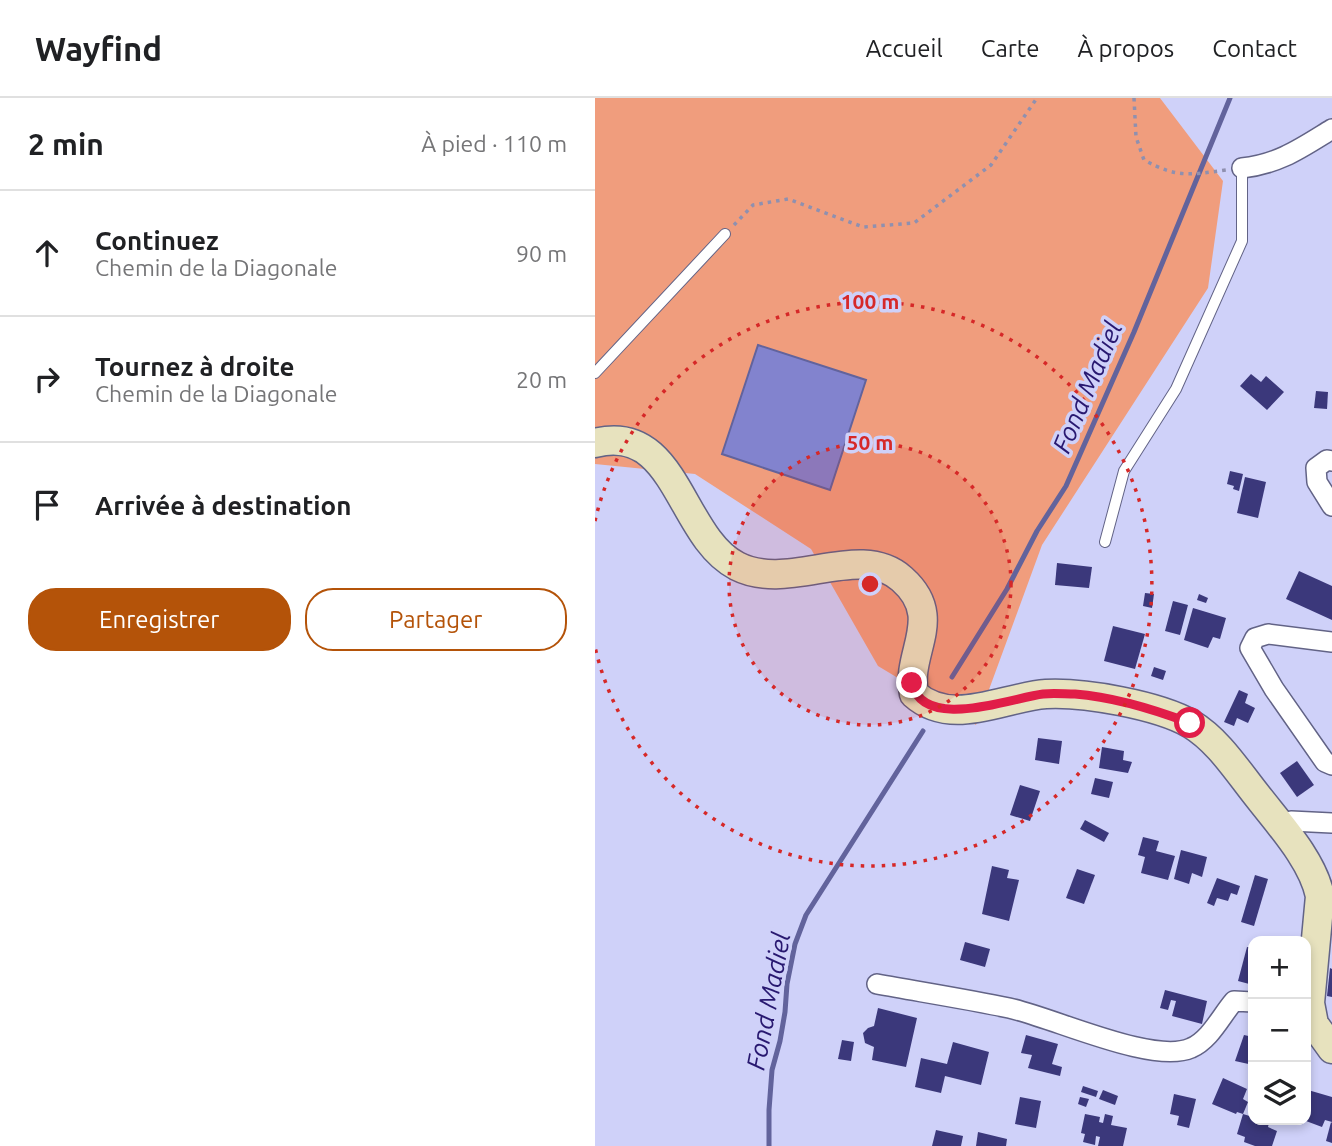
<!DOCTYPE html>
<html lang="fr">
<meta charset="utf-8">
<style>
body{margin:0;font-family:Ubuntu,sans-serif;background:#f2f2f2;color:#202124}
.controls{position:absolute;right:21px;bottom:21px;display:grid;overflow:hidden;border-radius:14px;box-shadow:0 4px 10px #0003}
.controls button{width:63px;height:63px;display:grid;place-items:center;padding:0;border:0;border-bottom:2px solid #e0e0e0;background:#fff;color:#202124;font:35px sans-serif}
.stop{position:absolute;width:21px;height:21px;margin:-16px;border:5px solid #e11d48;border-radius:50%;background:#fff}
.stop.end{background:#e11d48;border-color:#fff;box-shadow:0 2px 7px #0008}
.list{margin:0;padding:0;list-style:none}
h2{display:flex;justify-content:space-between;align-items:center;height:91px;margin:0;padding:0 28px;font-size:30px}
h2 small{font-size:23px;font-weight:400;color:#757577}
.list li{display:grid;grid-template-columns:46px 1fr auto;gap:21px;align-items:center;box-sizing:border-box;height:126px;padding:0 28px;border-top:2px solid #e0e0e0}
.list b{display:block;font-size:26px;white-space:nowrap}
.list p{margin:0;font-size:23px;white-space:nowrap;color:#757577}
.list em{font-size:23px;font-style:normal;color:#757577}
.actions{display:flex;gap:14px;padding:21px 28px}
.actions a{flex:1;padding:16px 0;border:2px solid #b45309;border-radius:28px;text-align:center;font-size:24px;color:#b45309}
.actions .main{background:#b45309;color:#fff}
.icon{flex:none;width:38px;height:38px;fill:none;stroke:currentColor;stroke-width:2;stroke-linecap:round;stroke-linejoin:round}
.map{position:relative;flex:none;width:737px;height:1048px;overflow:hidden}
header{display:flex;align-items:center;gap:42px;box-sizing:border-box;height:98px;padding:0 35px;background:#fff;border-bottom:2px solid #e0e0e0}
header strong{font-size:33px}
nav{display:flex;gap:38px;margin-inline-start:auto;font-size:24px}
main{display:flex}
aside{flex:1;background:#fff}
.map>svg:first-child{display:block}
</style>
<header>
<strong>Wayfind</strong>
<nav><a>Accueil</a><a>Carte</a><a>À propos</a><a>Contact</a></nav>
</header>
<main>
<aside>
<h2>2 min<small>À pied · 110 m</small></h2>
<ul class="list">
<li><svg class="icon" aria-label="ahead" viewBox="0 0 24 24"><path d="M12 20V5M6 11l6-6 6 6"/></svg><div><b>Continuez</b><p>Chemin de la Diagonale</p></div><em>90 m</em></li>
<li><svg class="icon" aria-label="right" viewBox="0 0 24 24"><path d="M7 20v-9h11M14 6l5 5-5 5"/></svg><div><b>Tournez à droite</b><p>Chemin de la Diagonale</p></div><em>20 m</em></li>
<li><svg class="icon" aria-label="arrive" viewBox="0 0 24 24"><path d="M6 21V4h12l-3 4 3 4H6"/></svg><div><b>Arrivée à destination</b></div></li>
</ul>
<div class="actions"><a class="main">Enregistrer</a><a>Partager</a></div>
</aside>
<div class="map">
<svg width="737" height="1048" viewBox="0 0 737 1048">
<rect width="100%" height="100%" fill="#cfd1f9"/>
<!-- green -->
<path fill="#f09d7d" d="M0,0H565L628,83L613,190L447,447L381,627L283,568L216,451L100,376L0,366Z"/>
<!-- water -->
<path fill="#8283ce" stroke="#62639c" stroke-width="2" d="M163,247L271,282L235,392L127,356Z"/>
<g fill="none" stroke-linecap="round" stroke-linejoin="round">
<!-- stream -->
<g stroke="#62639c" stroke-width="5">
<path d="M357,579L412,491L442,433L471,388L539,234L635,0"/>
<path d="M174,1048V1012L177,972L185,943L190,914L192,886L200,846L211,817L328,633"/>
</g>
</g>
<!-- building -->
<g fill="#3b387b">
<path d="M656,276L666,284L671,278L689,294L672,312L645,288Z"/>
<path d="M721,293L733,294L732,311L719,310Z"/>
<path d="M635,373L648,376L644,393L638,391L639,388L632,386Z"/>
<path d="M650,379L671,384L663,420L642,415Z"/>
<path d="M462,465L497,469L494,490L460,487Z"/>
<path d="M704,473L737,488V522L691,501Z"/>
<path d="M550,495L559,496L557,510L548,508Z"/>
<path d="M604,496L613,500L611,505L602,502Z"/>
<path d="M578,503L593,507L585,537L570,533Z"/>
<path d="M598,510L631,520L625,541L618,539L613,550L589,542Z"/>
<path d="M518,528L550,536L540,571L509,563Z"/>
<path d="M559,569L571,573L568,582L556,578Z"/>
<path d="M644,592L653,596L650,605L660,610L653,625L642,620L639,628L629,624Z"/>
<path d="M443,640L467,643L464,666L440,662Z"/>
<path d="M507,649L529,653L528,662L537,664L533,675L504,670Z"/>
<path d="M702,663L719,687L702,699L685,675Z"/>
<path d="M500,680L518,684L514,700L496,696Z"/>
<path d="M425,687L445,693L435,723L415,717Z"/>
<path d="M490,722L514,735L509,744L485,731Z"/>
<path d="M548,739L564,743L561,753L580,758L573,782L546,775L550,759L543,757Z"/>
<path d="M586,752L612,759L607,779L597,775L594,786L579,781Z"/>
<path d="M397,768L414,772L412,780L424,782L414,823L387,816Z"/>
<path d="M482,771L500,777L489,806L471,800Z"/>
<path d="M660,777L673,781L659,828L646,824Z"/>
<path d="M622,780L645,788L642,797L636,795L633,803L622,800L619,808L612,805Z"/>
<path d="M370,844L395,851L390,869L365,862Z"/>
<path d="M652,849L658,850V887L643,883Z"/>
<path d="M735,870L737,871V899L732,898Z"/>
<path d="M570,892L612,903L607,926L577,918L581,903L576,902L573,912L565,910Z"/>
<path d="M283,910L322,920L311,969L277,962L279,949L270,945L268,935L273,930L279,928Z"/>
<path d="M431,937L463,946L457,966L467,969L465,978L433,970L437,957L426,955Z"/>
<path d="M649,937L658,939V967L640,963Z"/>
<path d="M247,942L259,944L256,963L243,961Z"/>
<path d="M358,944L394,954L386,987L350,978L346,995L320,989L326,960L352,966Z"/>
<path d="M628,980L652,991L648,1001L653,1004L648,1016L658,1019V1022L674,1025L673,1029L682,1033L677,1048H660L649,1044L650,1039L642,1036L648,1016L642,1014L641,1016L617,1006Z"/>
<path d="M488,988L503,993L501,999L486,994Z"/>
<path d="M508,992L523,998L520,1007L504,1001Z"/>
<path d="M713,992L737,999V1024L730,1022L727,1029L711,1023V995Z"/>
<path d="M579,996L601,1001L594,1030L582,1027L584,1018L575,1016Z"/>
<path d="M425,999L446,1003L441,1030L420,1026Z"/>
<path d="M485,999L494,1001L491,1009L483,1006Z"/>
<path d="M490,1016L505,1019L504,1024L508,1025L510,1016L518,1018L516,1027L532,1030L528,1048H503L505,1039L501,1038L500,1047L488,1044L490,1036L486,1035Z"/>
<path d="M736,1024L737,1025V1045L731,1043Z"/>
<path d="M341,1032L368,1038L366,1048H337Z"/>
<path d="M383,1034L412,1041L411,1048H381Z"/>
</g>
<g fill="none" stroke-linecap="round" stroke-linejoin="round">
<!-- lane casing -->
<g stroke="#626386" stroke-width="12">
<g id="lane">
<path d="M0,275L130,136"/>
<path d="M510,444L529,373L581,291L647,143V70"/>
</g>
</g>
<!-- street casing -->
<g stroke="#626386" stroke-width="22">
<g id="street">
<path d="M647,70C684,66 706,50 737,31"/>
<path d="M737,363L732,362L721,370L722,384L737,408"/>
<path d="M737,544L673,536L660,540L655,550L679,591L730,664L737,667"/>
<path d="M687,729L696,723L737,725"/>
<path d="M282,886C326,894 371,901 414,910C457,919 558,967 596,950C615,942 626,918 639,903L658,904"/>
</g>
</g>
<!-- secondary casing -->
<g stroke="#626386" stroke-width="31">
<path id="secondary" d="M0,345C82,324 84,438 142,468C194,495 264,443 307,481C351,520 310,554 319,596C357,630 408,599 451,596C489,594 563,607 596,626C624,643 643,674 664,700C685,727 718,763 725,798L715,905L719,926L737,951"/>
</g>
<!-- path -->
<g stroke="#8f90af" stroke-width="3.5" stroke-dasharray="3.5 5" stroke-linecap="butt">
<path d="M539,0L541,39L549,62C582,80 594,77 631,72"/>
<path d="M139,127L158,107L193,101L268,129L319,125L396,67L442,0"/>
</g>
<!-- lane -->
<use href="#lane" stroke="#fff" stroke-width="10"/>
<!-- street -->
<use href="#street" stroke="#fff" stroke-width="19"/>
<!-- secondary -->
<use href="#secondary" stroke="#e7e2be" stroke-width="28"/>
</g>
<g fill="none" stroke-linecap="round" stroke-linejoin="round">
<!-- route -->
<path stroke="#e11d48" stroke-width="9" d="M317,585C328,634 416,600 448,596C458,595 470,596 480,596C519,599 558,611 595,625"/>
</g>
<!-- distance rings -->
<circle cx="275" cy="486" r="141" fill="#d62828" fill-opacity=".12"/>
<g fill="none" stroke="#d62828" stroke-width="3.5" stroke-dasharray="3.5 7">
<circle cx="275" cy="486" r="141"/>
<path d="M0 423A282 282 0 1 1 0 549"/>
</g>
<g text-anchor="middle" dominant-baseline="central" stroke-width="7" stroke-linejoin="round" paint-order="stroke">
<!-- water labels -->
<g font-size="26" font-style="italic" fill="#281870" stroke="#cfd1f9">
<text transform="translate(492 289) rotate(-67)">Fond Madiel</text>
<text transform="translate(173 903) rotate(-79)">Fond Madiel</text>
</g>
</g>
<circle cx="275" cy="486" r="10" fill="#d62828" stroke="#cfd1f9" stroke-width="3.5"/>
<g font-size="21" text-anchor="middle" font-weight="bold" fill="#d62828" stroke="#cfd1f9" stroke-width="7" stroke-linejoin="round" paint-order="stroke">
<text x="275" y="211">100 m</text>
<text x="275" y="352">50 m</text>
</g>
</svg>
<div class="controls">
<button>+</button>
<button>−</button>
<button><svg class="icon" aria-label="layers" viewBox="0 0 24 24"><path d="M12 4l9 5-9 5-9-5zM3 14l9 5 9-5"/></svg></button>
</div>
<div class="stop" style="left:595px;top:625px"></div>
<div class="stop end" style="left:317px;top:585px"></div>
</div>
</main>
